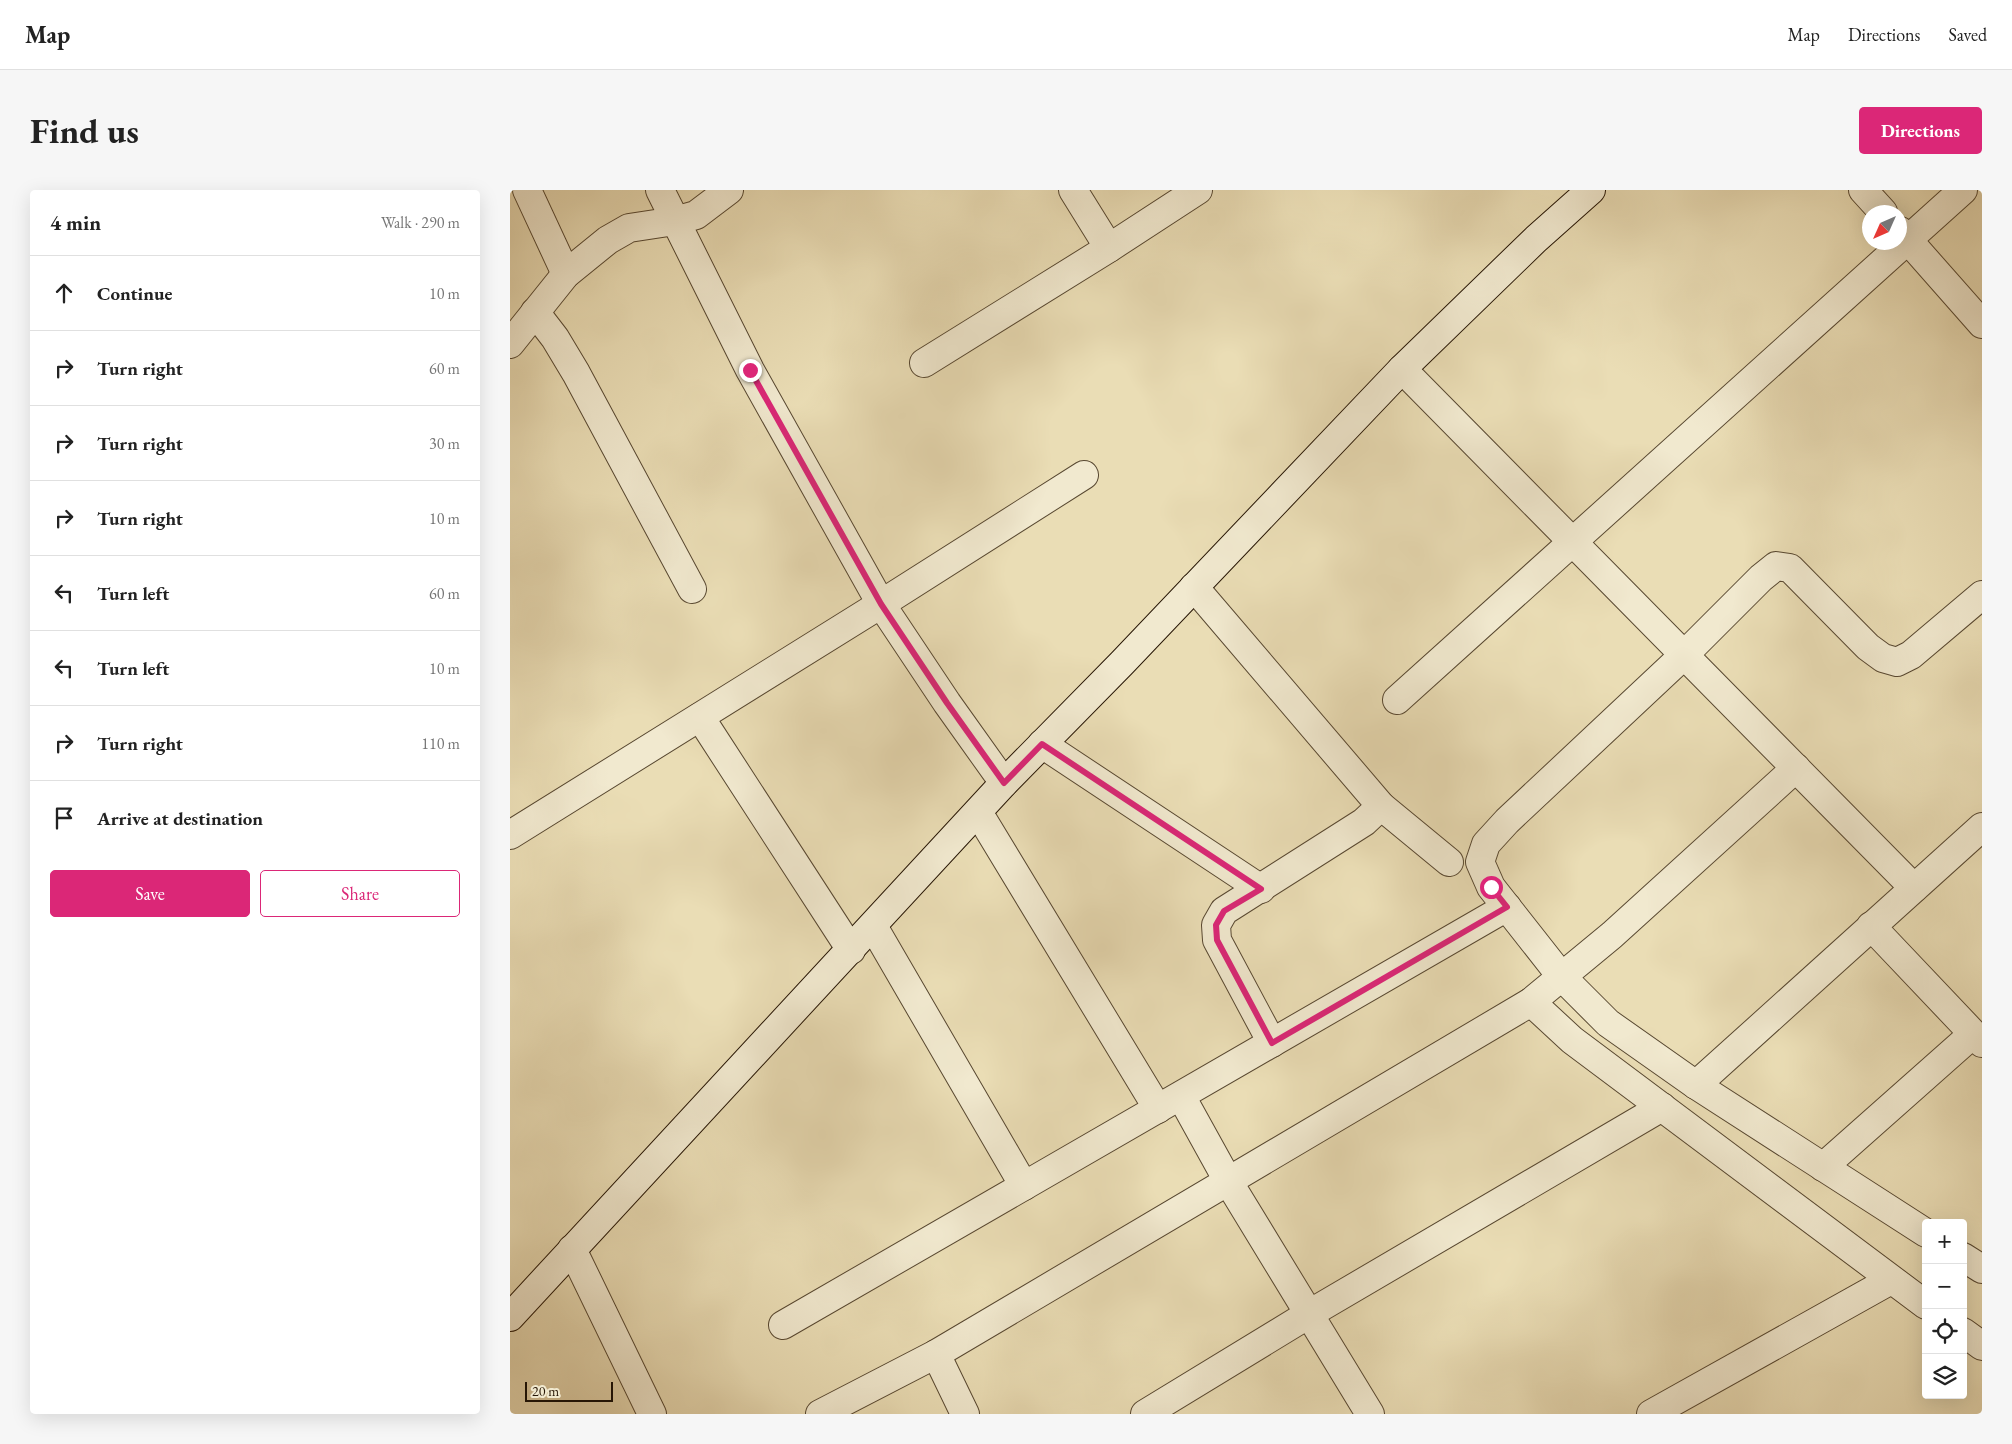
<!DOCTYPE html>
<meta charset="utf-8">
<style>
body{margin:0;font-family:"EB Garamond",serif;background:#f6f6f6;color:#222}
.controls{position:absolute;right:15px;bottom:15px;display:grid;overflow:hidden;border-radius:5px;box-shadow:0 5px 20px #0002}
.controls button{width:45px;height:45px;display:grid;place-items:center;padding:0;border:0;border-bottom:1px solid #e0e0e0;background:#fff;color:#222;font:25px sans-serif}
.compass{position:absolute;left:1352px;top:15px;width:45px;height:45px;border-radius:50%;background:#fff;box-shadow:0 5px 20px #0002;rotate:225deg}
.scale{position:absolute;left:15px;bottom:12px;width:88px;box-sizing:border-box;padding-left:5px;border:2px solid #271605;border-top:0;font-size:14px;line-height:18px;white-space:nowrap;color:#271605;-webkit-text-stroke:4px #f1e9cf;paint-order:stroke}
.stop{position:absolute;width:15px;height:15px;margin:-11px;border:4px solid #db2777;border-radius:50%;background:#fff}
.stop.end{background:#db2777;border-color:#fff;box-shadow:0 1px 5px #0008}
.list{margin:0;padding:0;list-style:none}
h2{display:flex;justify-content:space-between;align-items:center;height:65px;margin:0;padding:0 20px;font-size:21px}
h2 small{font-size:16px;font-weight:400;color:#767676}
.list li{display:grid;grid-template-columns:32px 1fr auto;gap:15px;align-items:center;box-sizing:border-box;height:75px;padding:0 20px;border-top:1px solid #e0e0e0}
.list b{display:block;font-size:19px;white-space:nowrap}
.list em{font-size:16px;font-style:normal;color:#767676}
.actions{display:flex;gap:10px;padding:15px 20px}
.actions a{flex:1;padding:11px 0;border:1px solid #db2777;border-radius:5px;text-align:center;font-size:18px;color:#db2777}
.actions .main{background:#db2777;color:#fff}
.icon{flex:none;width:28px;height:28px;fill:none;stroke:currentColor;stroke-width:2;stroke-linecap:round;stroke-linejoin:round}
.map{position:relative;flex:none;width:1472px;height:1224px;overflow:hidden;border-radius:5px}
header{display:flex;align-items:center;gap:30px;box-sizing:border-box;height:70px;padding:0 25px;background:#fff;border-bottom:1px solid #e0e0e0}
header strong{font-size:24px}
nav{display:flex;gap:28px;margin-inline-start:auto;font-size:18px}
.intro{display:flex;align-items:center;justify-content:space-between;box-sizing:border-box;height:120px;padding:0 30px}
h1{margin:0;font-size:35px}
.button{padding:12px 22px;border-radius:5px;background:#db2777;color:#fff;font-size:18px;font-weight:700}
main{display:flex;gap:30px;padding:0 30px}
aside{flex:1;background:#fff;border-radius:5px;box-shadow:0 5px 20px #0002}
.map>svg:first-child{display:block}
</style>
<header>
<strong>Map</strong>
<nav><a>Map</a><a>Directions</a><a>Saved</a></nav>
</header>
<div class="intro"><h1>Find us</h1><a class="button">Directions</a></div>
<main>
<aside>
<h2>4 min<small>Walk · 290 m</small></h2>
<ul class="list">
<li><svg class="icon" aria-label="ahead" viewBox="0 0 24 24"><path d="M12 20V5M6 11l6-6 6 6"/></svg><div><b>Continue</b></div><em>10 m</em></li>
<li><svg class="icon" aria-label="right" viewBox="0 0 24 24"><path d="M7 20v-9h11M14 6l5 5-5 5"/></svg><div><b>Turn right</b></div><em>60 m</em></li>
<li><svg class="icon" aria-label="right" viewBox="0 0 24 24"><path d="M7 20v-9h11M14 6l5 5-5 5"/></svg><div><b>Turn right</b></div><em>30 m</em></li>
<li><svg class="icon" aria-label="right" viewBox="0 0 24 24"><path d="M7 20v-9h11M14 6l5 5-5 5"/></svg><div><b>Turn right</b></div><em>10 m</em></li>
<li><svg class="icon" aria-label="left" viewBox="0 0 24 24"><path d="M17 20v-9H6M10 6l-5 5 5 5"/></svg><div><b>Turn left</b></div><em>60 m</em></li>
<li><svg class="icon" aria-label="left" viewBox="0 0 24 24"><path d="M17 20v-9H6M10 6l-5 5 5 5"/></svg><div><b>Turn left</b></div><em>10 m</em></li>
<li><svg class="icon" aria-label="right" viewBox="0 0 24 24"><path d="M7 20v-9h11M14 6l5 5-5 5"/></svg><div><b>Turn right</b></div><em>110 m</em></li>
<li><svg class="icon" aria-label="arrive" viewBox="0 0 24 24"><path d="M6 21V4h12l-3 4 3 4H6"/></svg><div><b>Arrive at destination</b></div></li>
</ul>
<div class="actions"><a class="main">Save</a><a>Share</a></div>
</aside>
<div class="map">
<svg width="1472" height="1224" viewBox="0 0 1472 1224">
<rect width="100%" height="100%" fill="#eaddb5"/>
<filter id="stains"><feTurbulence type="fractalNoise" baseFrequency=".004" numOctaves="4"/><feColorMatrix values="0 0 0 0 .2 0 0 0 0 .09 0 0 0 0 .02 0 0 0 .5 -.17"/></filter>
<radialGradient id="worn" r=".72"><stop offset=".6" stop-color="#630" stop-opacity="0"/><stop offset="1" stop-color="#630" stop-opacity=".3"/></radialGradient>
<g fill="none" stroke-linecap="round" stroke-linejoin="round">
<!-- minor casing -->
<g stroke="#584831" stroke-width="30">
<g id="minor">
<path d="M17,0L56,84"/>
<path d="M150,0L240,180L371,414L437,513L494,593"/>
<path d="M563,0L599,58"/>
<path d="M1353,0L1373,22"/>
<path d="M1390,41L1472,134"/>
<path d="M25,122L45,148L66,183L182,399"/>
<path d="M0,154L56,84L98,50L119,38L165,31L186,25L219,0"/>
<path d="M414,173L599,58L688,0"/>
<path d="M892,179L1404,698"/>
<path d="M684,397L871,616L854,632L714,721L706,735L707,750L762,853"/>
<path d="M887,510L1453,0"/>
<path d="M190,527L341,760"/>
<path d="M532,554L751,699"/>
<path d="M871,616L939,672"/>
<path d="M468,622L648,919"/>
<path d="M0,645L371,414L574,285"/>
<path d="M363,736L514,996"/>
<path d="M1361,736L1472,853"/>
<path d="M1021,812L1062,850L1416,1115"/>
<path d="M1186,895L1472,637"/>
<path d="M671,906L718,991L860,1224"/>
<path d="M1313,977L1463,844"/>
<path d="M1416,1043L1186,895L1098,833L1051,786L981,697L970,672L976,654L997,631L1174,465L1251,388L1266,376L1280,378L1358,457L1373,468L1387,472L1401,465L1472,405"/>
<path d="M62,1059L142,1224"/>
<path d="M1453,1067L1472,1079"/>
<path d="M273,1135L997,717"/>
<path d="M1453,1142L1472,1156"/>
<path d="M426,1164L455,1224"/>
<path d="M310,1224L426,1164L1021,812L1102,745L1286,578"/>
<path d="M635,1224L799,1124L1152,917"/>
<path d="M1141,1224L1381,1090"/>
</g>
</g>
<!-- secondary casing -->
<g stroke="#271605" stroke-width="30">
<path id="secondary" d="M0,1127L494,593L612,473L892,179L1026,49L1081,0"/>
</g>
<!-- minor -->
<use href="#minor" stroke="#f1e9cf" stroke-width="28"/>
<!-- secondary -->
<use href="#secondary" stroke="#f1e9cf" stroke-width="28"/>
</g>
<g fill="none" stroke-linecap="round" stroke-linejoin="round">
<!-- route -->
<path stroke="#db2777" stroke-width="6" d="M240,180L371,414L437,513L494,593L532,554L751,699L714,721L706,735L707,750L762,853L997,717L981,697"/>
</g>
<rect width="100%" height="100%" filter="url(#stains)"/>
<rect width="100%" height="100%" fill="url(#worn)"/>
</svg>
<div class="controls">
<button>+</button>
<button>−</button>
<button><svg class="icon" aria-label="locate" viewBox="0 0 24 24"><circle cx="12" cy="12" r="6"/><path d="M12 2v4M12 18v4M2 12h4M18 12h4"/></svg></button>
<button><svg class="icon" aria-label="layers" viewBox="0 0 24 24"><path d="M12 4l9 5-9 5-9-5zM3 14l9 5 9-5"/></svg></button>
</div>
<svg class="compass" viewBox="-18 -18 36 36"><path d="M0-13l5 13h-10z" fill="#e53935"/><path d="M0 13l5-13h-10z" fill="#767676"/></svg>
<div class="scale">20 m</div>
<div class="stop" style="left:981px;top:697px"></div>
<div class="stop end" style="left:240px;top:180px"></div>
</div>
</main>
